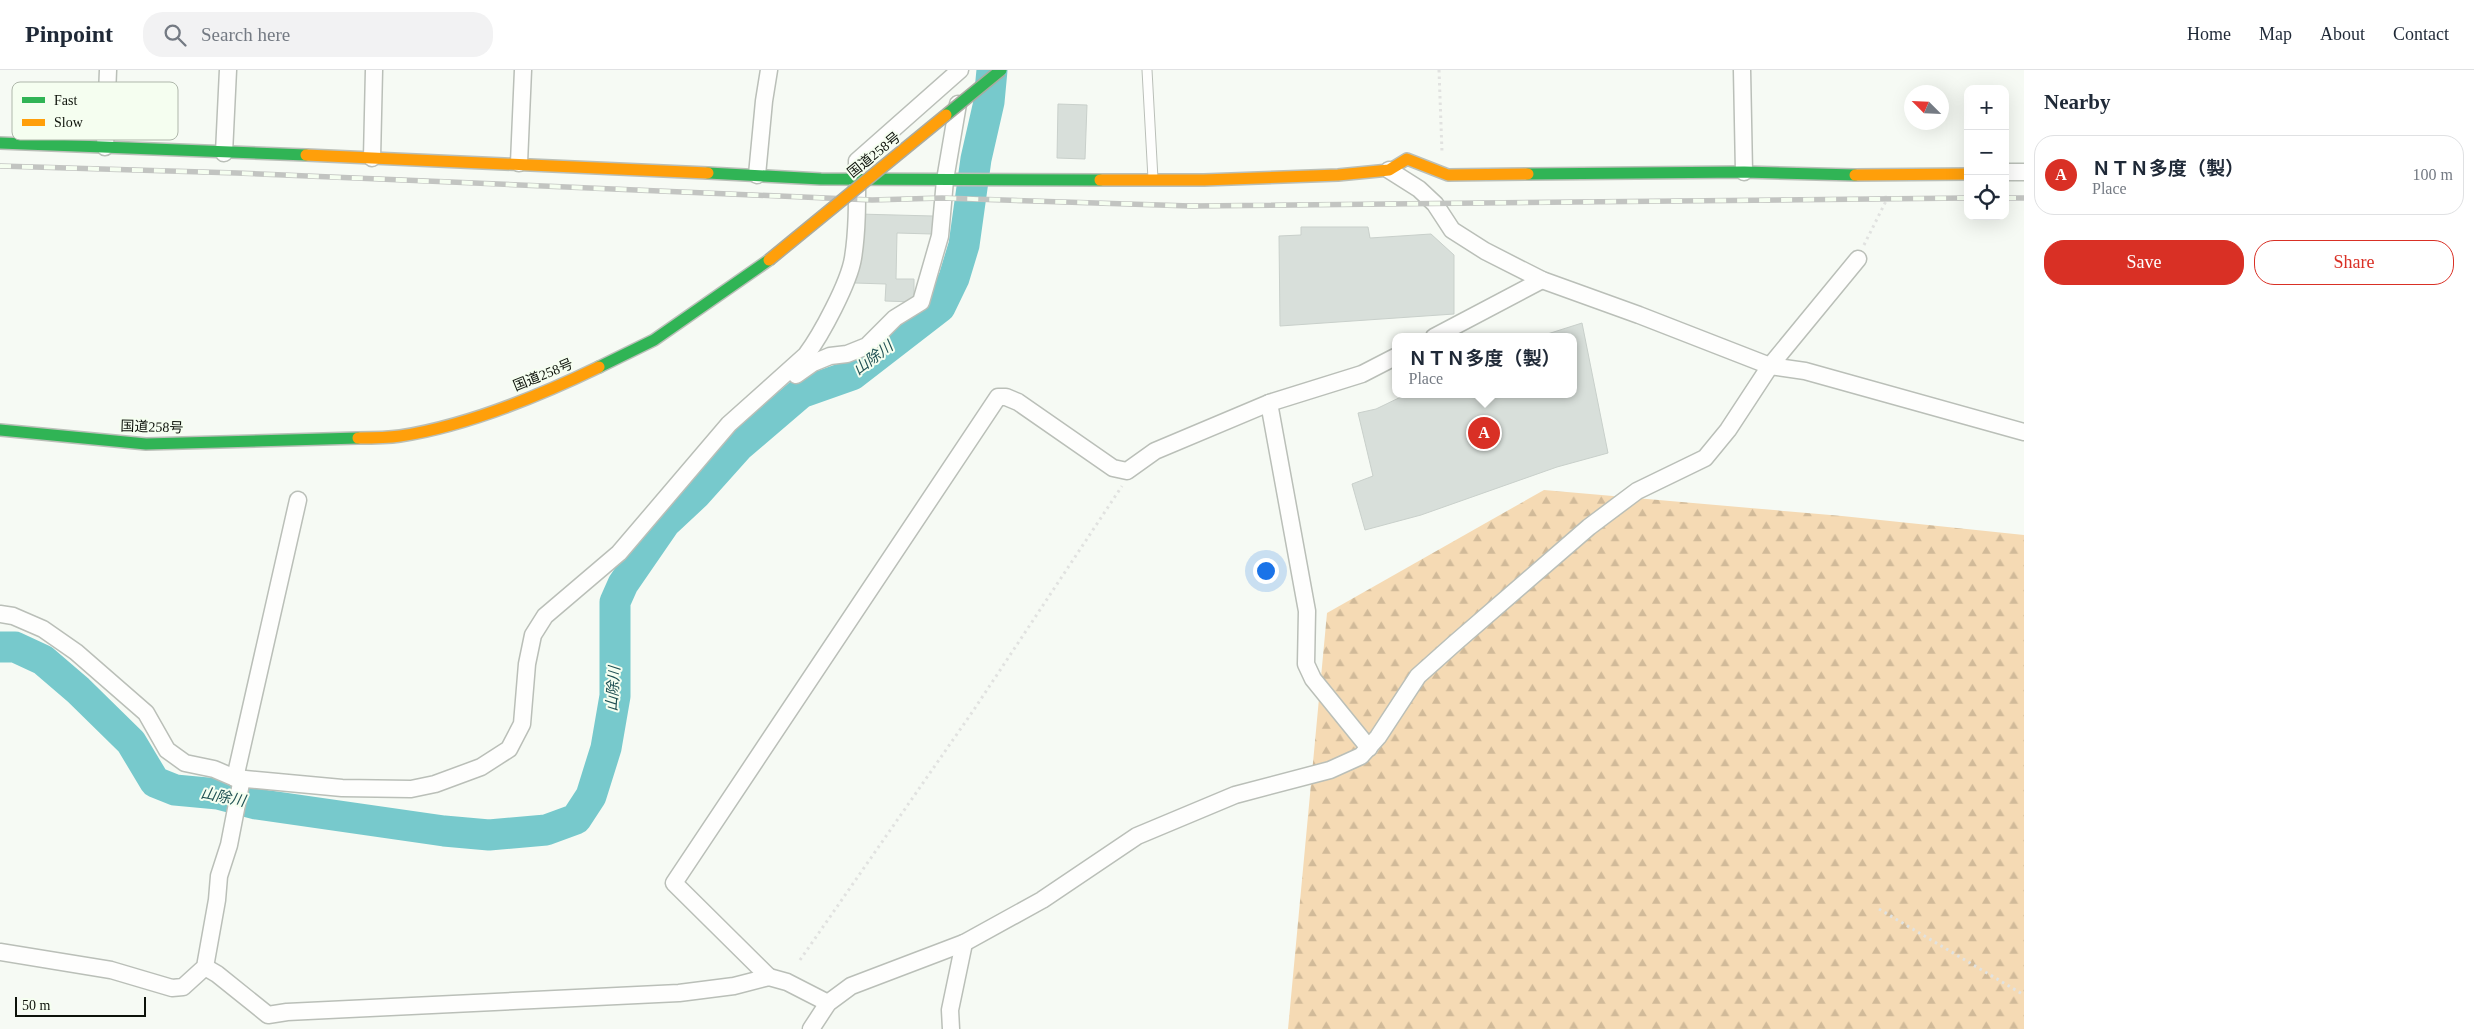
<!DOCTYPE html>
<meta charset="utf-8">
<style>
body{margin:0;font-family:"Times New Roman","Noto Sans JP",serif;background:#f2f2f3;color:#1f2937}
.controls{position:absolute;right:15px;top:15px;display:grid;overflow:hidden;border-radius:10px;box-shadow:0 5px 20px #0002}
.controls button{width:45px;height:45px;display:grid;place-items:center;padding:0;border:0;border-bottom:1px solid #e0e1e3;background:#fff;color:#1f2937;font:25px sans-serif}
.compass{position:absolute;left:1904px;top:15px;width:45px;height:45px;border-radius:50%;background:#fff;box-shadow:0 5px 20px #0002;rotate:294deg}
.scale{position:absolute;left:15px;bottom:12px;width:131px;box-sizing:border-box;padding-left:5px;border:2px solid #0d120a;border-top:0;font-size:14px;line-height:18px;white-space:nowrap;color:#0d120a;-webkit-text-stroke:4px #f5fef0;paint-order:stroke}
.you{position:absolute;left:1265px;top:500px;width:18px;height:18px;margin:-12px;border:4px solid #fff;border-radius:50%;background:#1a73e8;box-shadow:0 0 0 8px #1a73e833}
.badge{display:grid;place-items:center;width:32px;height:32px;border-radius:50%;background:#d93025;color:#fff;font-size:16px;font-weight:700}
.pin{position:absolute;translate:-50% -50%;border:2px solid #fff;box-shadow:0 1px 5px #0006}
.popup{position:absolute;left:1392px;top:263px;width:185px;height:65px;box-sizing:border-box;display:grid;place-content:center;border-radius:10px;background:#fff;filter:drop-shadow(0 1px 4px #0005);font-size:16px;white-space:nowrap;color:#747a83}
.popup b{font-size:19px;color:#1f2937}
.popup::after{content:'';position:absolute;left:50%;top:100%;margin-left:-10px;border:10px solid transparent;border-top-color:#fff}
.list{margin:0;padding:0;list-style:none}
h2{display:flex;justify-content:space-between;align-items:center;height:65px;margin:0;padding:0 20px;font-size:21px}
h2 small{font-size:16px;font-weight:400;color:#747a83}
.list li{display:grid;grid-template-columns:32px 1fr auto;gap:15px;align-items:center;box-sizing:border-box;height:80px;margin:0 10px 10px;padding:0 10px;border:1px solid #e0e1e3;border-radius:20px}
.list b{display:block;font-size:19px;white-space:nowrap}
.list p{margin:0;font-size:16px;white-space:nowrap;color:#747a83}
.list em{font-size:16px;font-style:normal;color:#747a83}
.actions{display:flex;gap:10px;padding:15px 20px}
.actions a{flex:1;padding:11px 0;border:1px solid #d93025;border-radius:20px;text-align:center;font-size:18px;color:#d93025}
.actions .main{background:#d93025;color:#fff}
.icon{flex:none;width:28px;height:28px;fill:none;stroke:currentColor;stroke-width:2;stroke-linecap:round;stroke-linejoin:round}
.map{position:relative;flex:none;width:2024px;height:959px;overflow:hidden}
header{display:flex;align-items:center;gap:30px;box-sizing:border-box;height:70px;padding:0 25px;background:#fff;border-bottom:1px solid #e0e1e3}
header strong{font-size:24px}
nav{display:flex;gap:28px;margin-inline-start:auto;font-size:18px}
.search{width:350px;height:45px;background:#f2f2f3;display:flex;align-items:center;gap:12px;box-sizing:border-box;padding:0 18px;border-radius:20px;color:#747a83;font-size:19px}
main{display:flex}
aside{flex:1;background:#fff}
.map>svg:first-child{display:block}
</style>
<header>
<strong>Pinpoint</strong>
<div class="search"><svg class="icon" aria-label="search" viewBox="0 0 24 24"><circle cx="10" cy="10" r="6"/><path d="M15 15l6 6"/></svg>Search here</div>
<nav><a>Home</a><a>Map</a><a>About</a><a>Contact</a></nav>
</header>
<main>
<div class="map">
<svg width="2024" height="959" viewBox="0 0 2024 959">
<defs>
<pattern id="forest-firs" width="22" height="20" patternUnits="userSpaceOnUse" patternTransform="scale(1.25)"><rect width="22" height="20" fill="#f5dab4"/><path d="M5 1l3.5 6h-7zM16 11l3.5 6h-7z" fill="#d1ba99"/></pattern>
</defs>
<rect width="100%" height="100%" fill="#f6faf4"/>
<!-- forest -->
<path fill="url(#forest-firs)" d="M1544,420L1842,446L2024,465V959H1288L1327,543Z"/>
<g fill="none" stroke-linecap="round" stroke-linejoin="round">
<!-- river -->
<path stroke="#77c9cc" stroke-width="31" d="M0,577H15L43,590L78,620L131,672L155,712L175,720L218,724L256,734L444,761L489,765L546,760L576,749L591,726L606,678L615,626V532L623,514L665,453L696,424L739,376L801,323L852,305L940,237L954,208L964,175L976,89L989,32L992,0"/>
</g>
<!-- building -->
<g fill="#d8dfda" stroke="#c9d0cb">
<path d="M1058,34L1087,35L1085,89L1057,88Z"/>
<path d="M858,144L933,146L932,164L897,163L896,209H914V232L885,231L886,214L855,213Z"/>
<path d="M1301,157H1368L1370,168L1431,164L1454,185V244L1280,256L1279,166L1301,165Z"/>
<path d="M1582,253L1608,383L1557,397L1421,445L1365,460L1352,414L1373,406L1358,343L1376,339L1407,324H1573V267H1538Z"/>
</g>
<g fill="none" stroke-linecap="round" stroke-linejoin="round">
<!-- lane casing -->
<g stroke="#babfb8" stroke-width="11">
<path id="lane" d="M1147,0L1153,109"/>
</g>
<!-- street casing -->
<g stroke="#babfb8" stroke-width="19">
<g id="street">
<path d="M1742,0L1744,102"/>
<path d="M105,77L108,0"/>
<path d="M224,83L228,0"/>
<path d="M372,88L374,0"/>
<path d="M519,93L523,0"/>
<path d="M1389,100L1419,119L1435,134L1452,160L1485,181L1542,210L1639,245L1770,296L1805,301L2024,362"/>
<path d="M2005,102H2024"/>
<path d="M757,105L764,31L769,0"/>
<path d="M1434,267L1542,210"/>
<path d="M796,305L813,293L830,286L847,284L867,276L895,248L921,232L940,166L945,110L958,34"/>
<path d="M1269,333L1307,541L1306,594L1313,609L1369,678"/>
<path d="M0,544L13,546L43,559L76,582L146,643L167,680L185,693L214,699L235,708L342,718L411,719L435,714L481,697L509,679L522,654L527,594L533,565L545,546L619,483L729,354L806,285C821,265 849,213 853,188C858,157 857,123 857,91L960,0"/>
<path d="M235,708L298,430"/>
<path d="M0,882L111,900L172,918L183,917L205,897L217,830L219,806L229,775L242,708"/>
<path d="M205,897L217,904L268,945L287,942L679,923L734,916L769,907L787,912L828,933"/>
<path d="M769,907L674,813L998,327H1006L1018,332L1113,398L1127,401L1155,381L1269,333L1362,304L1395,287"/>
<path d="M811,959L828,933L851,916L964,873L1042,830L1137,766L1235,725L1330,700L1361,686L1378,667L1418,606L1455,573L1589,457L1637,421L1705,388L1728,360L1770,296L1858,189"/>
<path d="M951,959L950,940L964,873"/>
</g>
</g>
<!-- fast casing -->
<g stroke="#babfb8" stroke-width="14">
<g id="fast">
<path d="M0,73L306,85"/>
<path d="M708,103L821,109L1100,110"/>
<path d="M1528,104L1744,102L1855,105"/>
<path d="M599,297L654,270L769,190"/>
<path d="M0,360L146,374L358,368"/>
</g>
</g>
<!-- slow casing -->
<g stroke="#babfb8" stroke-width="14">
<g id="slow">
<path d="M306,85L708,103"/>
<path d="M1855,105L1968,104"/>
<path d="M1100,110H1204L1338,105L1389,100L1407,89L1448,105L1528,104"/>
<path d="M358,368C372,368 386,368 400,366C465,356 541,325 599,297"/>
</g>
</g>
<!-- path -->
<g stroke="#e1e2e0" stroke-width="3" stroke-dasharray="2.5 4" stroke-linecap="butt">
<path d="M1439,0L1442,82"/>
<path d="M1864,175L1886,131L1885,124"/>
<path d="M1879,839L2024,925"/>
<path d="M800,890L973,641L1122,416"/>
</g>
<!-- lane -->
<use href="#lane" stroke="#fefefd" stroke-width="9"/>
<!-- street -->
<use href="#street" stroke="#fefefd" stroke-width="16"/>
<!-- fast -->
<use href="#fast" stroke="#30b455" stroke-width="11"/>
<!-- slow -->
<use href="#slow" stroke="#ff9f0a" stroke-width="11"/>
<!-- rail casing -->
<g stroke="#c2c4c1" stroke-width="5.5">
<g id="rail">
<path d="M0,96L237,103L872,130L942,128L1191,136L1968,128"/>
<path d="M2005,128H2024"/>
</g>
</g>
<!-- rail -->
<use href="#rail" stroke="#f5fef0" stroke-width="4" stroke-dasharray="11" stroke-linecap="butt"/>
<!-- fast-bridge casing -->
<g stroke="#aaaba0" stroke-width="14" stroke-linecap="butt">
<path id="fast-bridge" d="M946,45L1001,0"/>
</g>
<!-- slow-bridge casing -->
<g stroke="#aaaba0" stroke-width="14" stroke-linecap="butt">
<path id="slow-bridge" d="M769,190L946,45"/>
</g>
<!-- fast-bridge -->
<use href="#fast-bridge" stroke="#30b455" stroke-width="11"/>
<!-- slow-bridge -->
<use href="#slow-bridge" stroke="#ff9f0a" stroke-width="11"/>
</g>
<g text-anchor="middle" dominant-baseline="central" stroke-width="4" stroke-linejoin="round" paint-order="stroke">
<!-- street labels -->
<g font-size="14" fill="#0d120a" stroke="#f5fef0">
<text transform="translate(874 85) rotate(-39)">国道258号</text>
<text transform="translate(543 305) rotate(-22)">国道258号</text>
<text transform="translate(152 357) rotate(2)">国道258号</text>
</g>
<!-- water labels -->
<g font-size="15" font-style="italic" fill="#1f5053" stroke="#f5fef0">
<text transform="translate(873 288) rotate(-37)">山除川</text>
<text transform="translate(613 619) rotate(-86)">山除川</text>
<text transform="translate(223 727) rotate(11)">山除川</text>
</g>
</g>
<!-- legend -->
<rect x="12" y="12" width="166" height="58" rx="8" fill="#f5fef0" stroke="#afb7ab" stroke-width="1"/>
<rect x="22" y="27" width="23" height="6" fill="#30b455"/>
<rect x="22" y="49" width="23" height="7" fill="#ff9f0a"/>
<g font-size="14" fill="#0d120a">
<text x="54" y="35">Fast</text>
<text x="54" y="57">Slow</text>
</g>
</svg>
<div class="controls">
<button>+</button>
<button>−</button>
<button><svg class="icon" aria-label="locate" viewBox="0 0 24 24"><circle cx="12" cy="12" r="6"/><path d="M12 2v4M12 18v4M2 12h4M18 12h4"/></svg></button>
</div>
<svg class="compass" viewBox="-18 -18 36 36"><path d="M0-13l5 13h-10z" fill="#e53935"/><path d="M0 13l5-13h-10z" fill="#747a83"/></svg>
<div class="scale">50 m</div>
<div class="you"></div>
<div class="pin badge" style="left:1484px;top:363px">A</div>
<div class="popup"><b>ＮＴＮ多度（製）</b>Place</div>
</div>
<aside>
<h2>Nearby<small></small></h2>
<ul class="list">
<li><span class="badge">A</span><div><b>ＮＴＮ多度（製）</b><p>Place</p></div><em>100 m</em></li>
</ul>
<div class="actions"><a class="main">Save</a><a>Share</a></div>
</aside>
</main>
